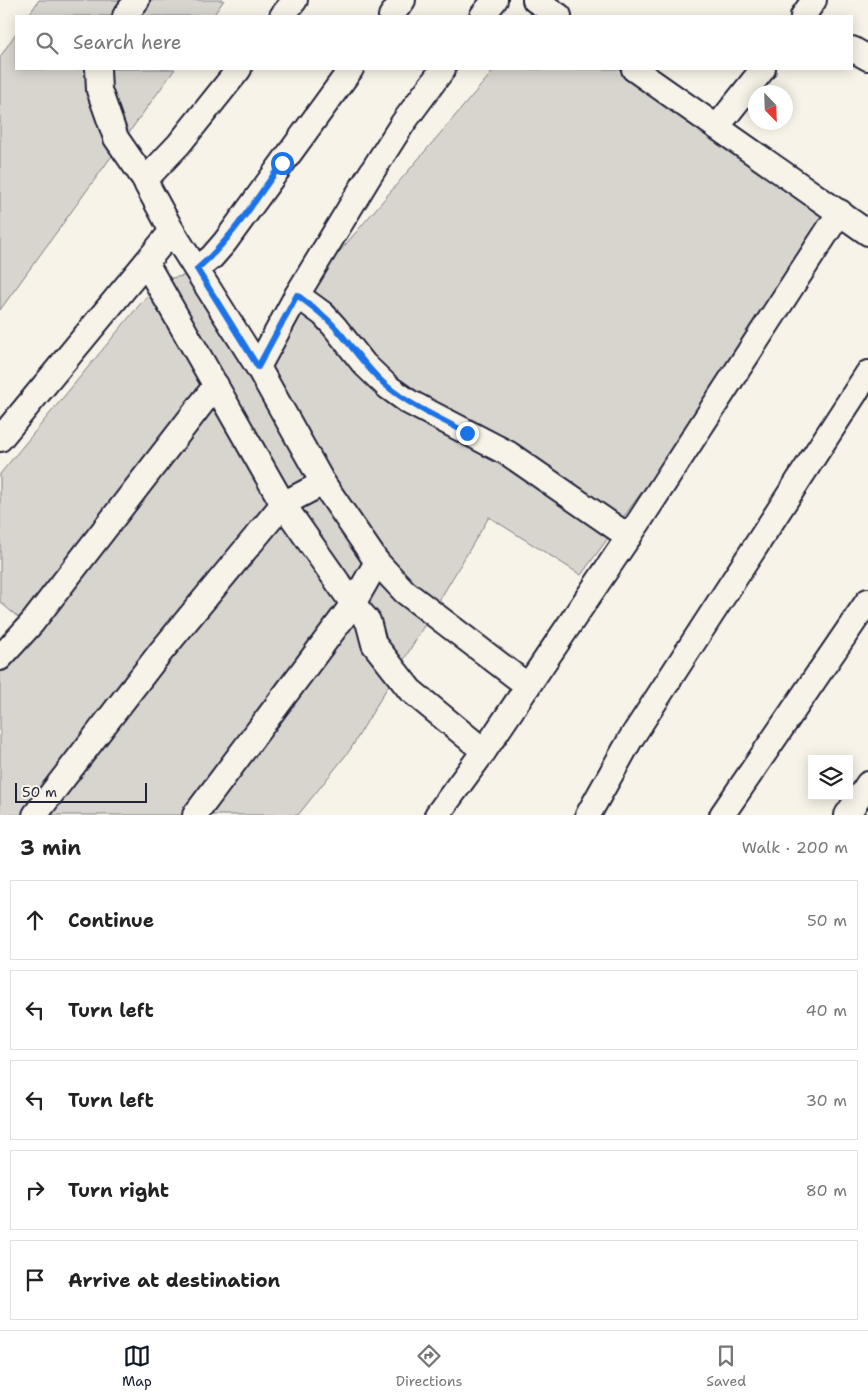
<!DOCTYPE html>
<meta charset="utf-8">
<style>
body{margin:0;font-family:"Shantell Sans",sans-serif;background:#f6f6f6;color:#222}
.controls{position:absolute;right:15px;bottom:15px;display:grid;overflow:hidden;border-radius:0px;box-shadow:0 2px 12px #0003}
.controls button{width:45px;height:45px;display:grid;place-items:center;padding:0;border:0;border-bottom:1px solid #e0e0e0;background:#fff;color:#222;font:25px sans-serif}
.compass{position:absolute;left:748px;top:85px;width:45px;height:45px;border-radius:50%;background:#fff;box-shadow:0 2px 12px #0003;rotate:157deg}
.scale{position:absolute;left:15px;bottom:12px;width:132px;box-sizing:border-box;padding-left:5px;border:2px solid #22223b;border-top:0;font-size:14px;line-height:18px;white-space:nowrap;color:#22223b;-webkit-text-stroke:4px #f7f3e8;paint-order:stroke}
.stop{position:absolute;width:15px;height:15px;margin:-11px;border:4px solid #1a73e8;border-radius:50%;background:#fff}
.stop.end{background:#1a73e8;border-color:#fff;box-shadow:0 1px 5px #0008}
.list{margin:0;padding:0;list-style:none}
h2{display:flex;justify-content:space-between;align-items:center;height:65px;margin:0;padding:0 20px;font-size:21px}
h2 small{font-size:16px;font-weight:400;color:#767676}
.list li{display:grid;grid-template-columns:32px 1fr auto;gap:15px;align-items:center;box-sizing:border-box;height:80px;margin:0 10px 10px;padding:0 10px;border:1px solid #e0e0e0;border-radius:0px}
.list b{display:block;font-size:19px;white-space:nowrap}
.list em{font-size:16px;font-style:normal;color:#767676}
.icon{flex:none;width:28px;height:28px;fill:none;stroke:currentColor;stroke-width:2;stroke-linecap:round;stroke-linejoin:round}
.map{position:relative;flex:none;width:868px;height:815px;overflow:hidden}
.search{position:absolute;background:#fff;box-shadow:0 2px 12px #0003;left:15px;right:15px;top:15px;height:55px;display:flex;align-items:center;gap:12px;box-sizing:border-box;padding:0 18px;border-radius:0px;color:#767676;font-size:19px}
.sheet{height:515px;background:#fff}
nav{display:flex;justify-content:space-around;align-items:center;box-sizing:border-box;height:70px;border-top:1px solid #e0e0e0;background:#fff;font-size:14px;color:#767676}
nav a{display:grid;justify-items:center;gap:2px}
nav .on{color:#111827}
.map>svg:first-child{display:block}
</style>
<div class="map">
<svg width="868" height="815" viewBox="0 0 868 815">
<rect width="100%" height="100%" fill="#f7f3e8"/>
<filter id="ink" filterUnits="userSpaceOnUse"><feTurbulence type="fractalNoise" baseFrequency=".02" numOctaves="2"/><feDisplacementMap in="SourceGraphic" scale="10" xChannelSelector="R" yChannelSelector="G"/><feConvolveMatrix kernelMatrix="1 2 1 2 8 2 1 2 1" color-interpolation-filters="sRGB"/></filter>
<g filter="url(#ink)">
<!-- green -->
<g fill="#d8d5cf" stroke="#7d7c85">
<path d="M39,0H224L213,16H28Z"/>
<path d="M16,33V69H175L0,310V57Z"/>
<path d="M495,69H633L840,221L581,575L489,517L350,750L298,815H0V656L26,624L0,602V474L160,280L189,275L260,345Z"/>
</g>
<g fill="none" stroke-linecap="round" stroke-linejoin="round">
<!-- minor casing -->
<g stroke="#22223b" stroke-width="28">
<g id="minor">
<path d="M535,0L559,16"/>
<path d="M125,16L137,0"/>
<path d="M282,16L295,0"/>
<path d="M391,16L403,0"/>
<path d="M482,16L495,0"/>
<path d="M803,16L814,0"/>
<path d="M852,49L868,58"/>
<path d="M98,69L99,90L116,138L145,180"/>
<path d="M239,69L179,144L145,180L147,185L172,231L258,367L323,483L377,562L405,592L528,686"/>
<path d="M634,69L868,233"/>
<path d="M717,127L763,69"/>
<path d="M146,263L283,504L353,604L368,621L374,644L410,690L484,751L640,520L840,212"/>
<path d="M197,269L212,257L225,242L351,69"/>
<path d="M297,295L323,314L334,326L364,364L388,387L409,402L509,454L629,537"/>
<path d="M258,367L297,295L368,178L403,123L443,69"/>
<path d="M0,439L172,231"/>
<path d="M0,658L32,623L216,385"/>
<path d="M35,815L159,654L283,504L323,483"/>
<path d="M195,815L353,604L377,562"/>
<path d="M437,815L484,751"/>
<path d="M588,815L630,740L868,373"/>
<path d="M722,815L868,601"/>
<path d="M847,815L868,784"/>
</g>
</g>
<!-- minor -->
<use href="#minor" stroke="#f7f3e8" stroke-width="24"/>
</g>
</g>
<g fill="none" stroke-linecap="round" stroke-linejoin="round" filter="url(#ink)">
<!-- route -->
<path stroke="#1a73e8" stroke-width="6" d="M282,163C256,199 231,240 197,269L258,367L297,295C309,304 322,313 332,324C352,345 366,369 388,387C411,406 441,419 467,433"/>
</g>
</svg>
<div class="controls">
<button><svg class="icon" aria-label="layers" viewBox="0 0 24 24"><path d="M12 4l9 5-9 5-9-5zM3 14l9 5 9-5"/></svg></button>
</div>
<svg class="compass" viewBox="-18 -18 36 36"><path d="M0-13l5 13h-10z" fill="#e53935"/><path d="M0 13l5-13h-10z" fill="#767676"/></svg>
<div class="scale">50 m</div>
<div class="stop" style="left:282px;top:163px"></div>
<div class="stop end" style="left:467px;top:433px"></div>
<div class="search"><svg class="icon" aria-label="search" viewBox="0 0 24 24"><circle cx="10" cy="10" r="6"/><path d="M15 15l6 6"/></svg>Search here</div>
</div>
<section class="sheet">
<h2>3 min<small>Walk · 200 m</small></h2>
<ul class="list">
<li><svg class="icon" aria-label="ahead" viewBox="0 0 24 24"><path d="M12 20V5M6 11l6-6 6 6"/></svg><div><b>Continue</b></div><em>50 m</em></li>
<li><svg class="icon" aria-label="left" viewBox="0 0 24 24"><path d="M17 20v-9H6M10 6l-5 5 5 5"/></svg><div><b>Turn left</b></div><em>40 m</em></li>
<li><svg class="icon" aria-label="left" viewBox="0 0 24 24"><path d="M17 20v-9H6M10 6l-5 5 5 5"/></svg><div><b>Turn left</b></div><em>30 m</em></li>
<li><svg class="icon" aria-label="right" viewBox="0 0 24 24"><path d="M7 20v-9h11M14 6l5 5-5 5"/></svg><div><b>Turn right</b></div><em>80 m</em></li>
<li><svg class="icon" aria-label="arrive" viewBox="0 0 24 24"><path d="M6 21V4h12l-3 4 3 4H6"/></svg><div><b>Arrive at destination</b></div></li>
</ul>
</section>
<nav>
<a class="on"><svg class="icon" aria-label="map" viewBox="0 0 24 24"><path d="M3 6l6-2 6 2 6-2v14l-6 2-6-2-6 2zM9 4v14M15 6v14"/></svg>Map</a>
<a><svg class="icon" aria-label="directions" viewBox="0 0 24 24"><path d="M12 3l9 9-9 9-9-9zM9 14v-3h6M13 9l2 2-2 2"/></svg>Directions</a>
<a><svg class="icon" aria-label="saved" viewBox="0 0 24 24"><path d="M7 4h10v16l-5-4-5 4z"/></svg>Saved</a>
</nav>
